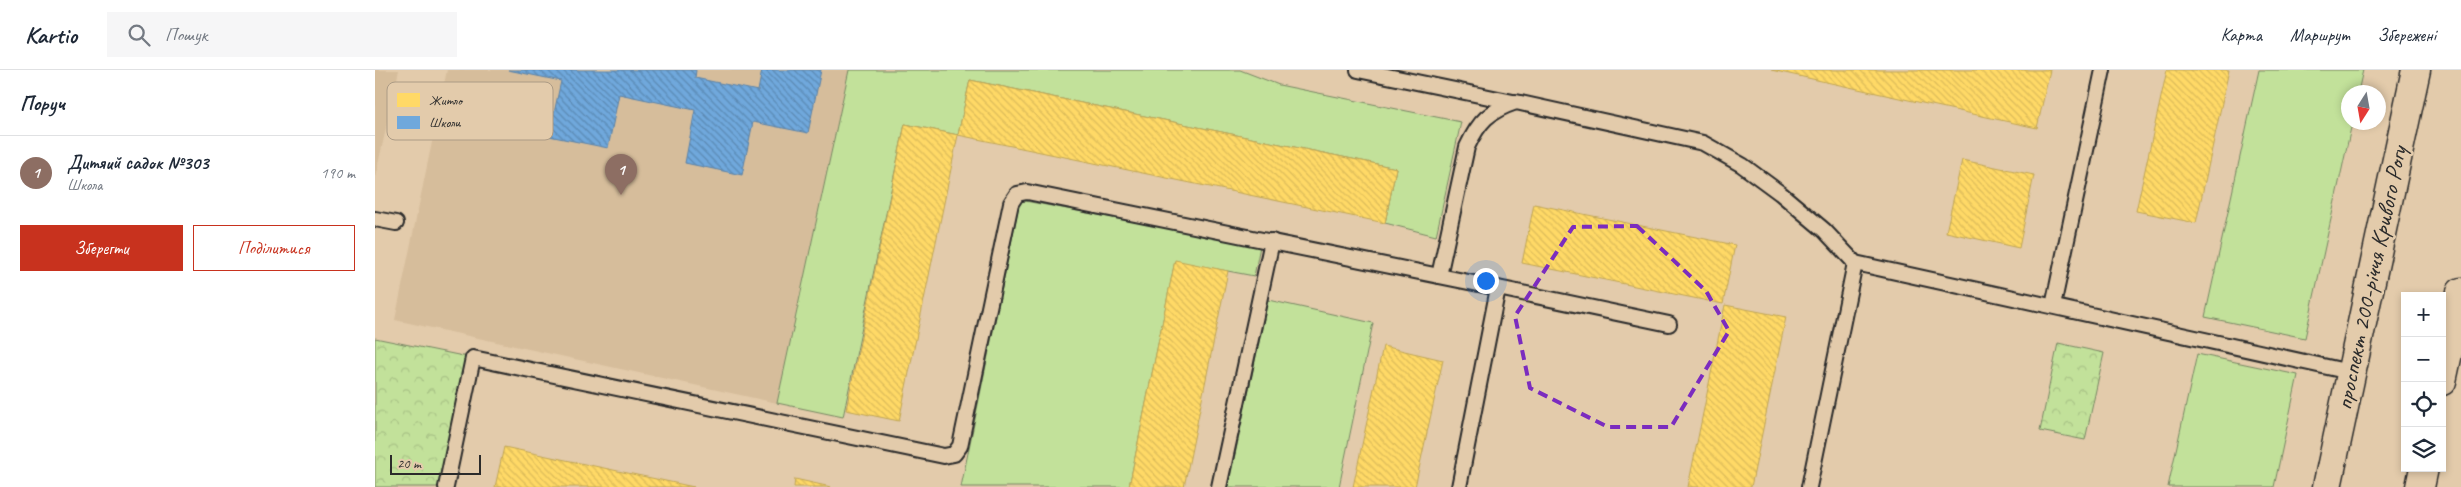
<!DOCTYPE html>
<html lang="uk">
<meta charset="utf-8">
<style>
body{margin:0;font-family:Caveat,sans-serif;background:#f6f6f7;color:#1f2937}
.controls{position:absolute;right:15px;bottom:15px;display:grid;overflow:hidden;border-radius:0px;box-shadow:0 2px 8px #0003}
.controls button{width:45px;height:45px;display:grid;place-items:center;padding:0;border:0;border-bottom:1px solid #e0e1e3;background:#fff;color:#1f2937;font:25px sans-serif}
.compass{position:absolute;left:1966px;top:15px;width:45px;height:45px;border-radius:50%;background:#fff;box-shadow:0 2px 8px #0003;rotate:191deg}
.scale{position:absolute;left:15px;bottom:12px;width:91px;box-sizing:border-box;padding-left:5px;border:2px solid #2b2b2b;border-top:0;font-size:14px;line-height:18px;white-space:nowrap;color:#2b2b2b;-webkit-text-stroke:4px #e3cbab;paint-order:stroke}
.you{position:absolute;left:1110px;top:210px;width:18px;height:18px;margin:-12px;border:4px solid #fff;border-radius:50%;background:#1a73e8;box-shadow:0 0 0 8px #1a73e833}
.badge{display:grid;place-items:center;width:32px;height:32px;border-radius:50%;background:#c8321e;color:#fff;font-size:16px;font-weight:700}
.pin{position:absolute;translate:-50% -41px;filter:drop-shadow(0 1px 2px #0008)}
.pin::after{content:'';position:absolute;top:26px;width:18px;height:15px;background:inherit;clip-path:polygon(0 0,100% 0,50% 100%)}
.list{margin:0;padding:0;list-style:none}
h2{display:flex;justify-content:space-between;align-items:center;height:65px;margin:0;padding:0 20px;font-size:21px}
h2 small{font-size:16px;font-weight:400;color:#747a83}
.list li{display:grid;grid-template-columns:32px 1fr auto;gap:15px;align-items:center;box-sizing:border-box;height:75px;padding:0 20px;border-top:1px solid #e0e1e3}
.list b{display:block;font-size:19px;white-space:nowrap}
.list p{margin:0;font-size:16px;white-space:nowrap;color:#747a83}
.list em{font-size:16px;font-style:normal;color:#747a83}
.actions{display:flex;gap:10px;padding:15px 20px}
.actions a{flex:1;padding:11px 0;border:1px solid #c8321e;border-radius:0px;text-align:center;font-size:18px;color:#c8321e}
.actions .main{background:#c8321e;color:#fff}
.icon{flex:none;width:28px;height:28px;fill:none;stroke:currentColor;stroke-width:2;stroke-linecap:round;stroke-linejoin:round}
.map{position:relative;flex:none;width:2086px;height:417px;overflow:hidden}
header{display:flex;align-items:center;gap:30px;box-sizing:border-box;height:70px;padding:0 25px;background:#fff;border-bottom:1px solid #e0e1e3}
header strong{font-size:24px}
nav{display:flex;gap:28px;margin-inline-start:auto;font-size:18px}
.search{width:350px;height:45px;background:#f6f6f7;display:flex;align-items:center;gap:12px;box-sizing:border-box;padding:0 18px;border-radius:0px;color:#747a83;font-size:19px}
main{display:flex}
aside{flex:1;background:#fff}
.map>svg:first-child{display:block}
</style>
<header>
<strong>Kartio</strong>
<div class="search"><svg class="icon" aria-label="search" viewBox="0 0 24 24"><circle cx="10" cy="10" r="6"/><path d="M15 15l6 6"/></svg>Пошук</div>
<nav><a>Карта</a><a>Маршрут</a><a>Збережені</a></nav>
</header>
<main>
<aside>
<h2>Поруч<small></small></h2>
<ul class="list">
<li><span class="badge" style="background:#8d6e63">1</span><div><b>Дитяий садок №303</b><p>Школа</p></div><em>190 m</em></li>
</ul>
<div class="actions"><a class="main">Зберегти</a><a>Поділитися</a></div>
</aside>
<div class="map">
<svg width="2086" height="417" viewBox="0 0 2086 417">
<defs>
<pattern id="park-crowns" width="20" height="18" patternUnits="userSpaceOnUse" patternTransform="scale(1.25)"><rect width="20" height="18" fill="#c2e19a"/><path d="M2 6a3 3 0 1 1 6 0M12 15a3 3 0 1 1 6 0" fill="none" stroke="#a7c185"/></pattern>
<pattern id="homes-back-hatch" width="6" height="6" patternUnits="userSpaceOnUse" patternTransform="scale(1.25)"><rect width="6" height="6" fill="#ffd966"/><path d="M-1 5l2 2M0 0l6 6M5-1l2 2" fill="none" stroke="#dbba59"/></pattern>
<pattern id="schools-back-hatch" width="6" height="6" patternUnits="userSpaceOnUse" patternTransform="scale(1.25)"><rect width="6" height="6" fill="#6fa8dc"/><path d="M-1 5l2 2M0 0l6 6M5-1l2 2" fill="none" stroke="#5b89b3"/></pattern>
</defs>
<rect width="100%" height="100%" fill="#e3cbab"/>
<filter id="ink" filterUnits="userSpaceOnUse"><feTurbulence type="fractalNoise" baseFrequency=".02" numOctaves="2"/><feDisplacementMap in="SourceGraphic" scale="10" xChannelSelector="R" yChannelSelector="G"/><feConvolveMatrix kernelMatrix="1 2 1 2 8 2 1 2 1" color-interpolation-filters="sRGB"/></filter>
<g filter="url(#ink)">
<!-- built -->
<g fill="#d6bd9b">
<path d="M0,0H24L0,108Z"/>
<path d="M72,0H474L402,333L20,250Z"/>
</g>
<!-- grass -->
<g fill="#c2e19a" stroke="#768662">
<path d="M474,0H865L904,15L1086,52L1061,166L1010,153L1021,98L595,10L583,65L530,54L468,347L402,333Z"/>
<path d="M1884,0H1988L1983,22H1974V52L1977,53L1930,268L1830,247Z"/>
<path d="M645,130L885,176L879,206L800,191L754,417H586Z"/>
<path d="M893,230L998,253L964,417H853Z"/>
<path d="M1822,284L1923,305L1899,417H1793Z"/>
</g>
<!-- park -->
<g fill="url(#park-crowns)" stroke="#768662">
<path d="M0,268L98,288L71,417H0Z"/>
<path d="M1683,273L1729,283L1710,370L1665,361Z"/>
</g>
<!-- homes -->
<g fill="url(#homes-back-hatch)" stroke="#bfa554">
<path d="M1396,0H1675L1662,58Z"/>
<path d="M1792,0H1854L1821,153L1761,141Z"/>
<path d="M595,10L1021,98L1010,153L583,65Z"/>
<path d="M530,54L583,65L524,351L471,340Z"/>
<path d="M1587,90L1659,105L1644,178L1571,162Z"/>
<path d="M1159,134L1360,175L1348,234L1147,193Z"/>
<path d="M800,190L853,201L809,417H754Z"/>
<path d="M1350,235L1411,247L1376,417H1313Z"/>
<path d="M1008,276L1068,290L1040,417H978Z"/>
<path d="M129,377L319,417H120Z"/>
<path d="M420,409L456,417H419Z"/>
</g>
<!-- schools -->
<path fill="url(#schools-back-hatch)" stroke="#5b82a7" d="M133,0H321L320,8L383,21L387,0H446L433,63L378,52L367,105L310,93L320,40L244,24L233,78L174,66L186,11Z"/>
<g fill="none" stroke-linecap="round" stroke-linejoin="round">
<!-- lane casing -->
<g stroke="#2b2b2b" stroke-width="18">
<g id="lane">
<path d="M983,0L1138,32"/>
<path d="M0,149L21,153"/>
<path d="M1064,206L1092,77C1104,51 1114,41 1141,32L1328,73L1367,95L1405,123L1449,160L1480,193L1975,302"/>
<path d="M1123,218L1294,254"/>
<path d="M1678,236L1728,0"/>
<path d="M71,417L98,288L569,386L579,384L585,376L636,133L642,124L652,122L1123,218L1084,417"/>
<path d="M844,417L897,171"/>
<path d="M1434,417L1480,193"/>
</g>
</g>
<!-- primary casing -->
<g stroke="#2b2b2b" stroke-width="31">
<g id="primary">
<path d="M2067,311L2086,222"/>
<path d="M1952,417L2041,0"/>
<path d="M2045,417L2049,398"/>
</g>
</g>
<!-- lane -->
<use href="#lane" stroke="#e3cbab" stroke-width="14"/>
<!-- primary -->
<use href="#primary" stroke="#e3cbab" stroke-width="28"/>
</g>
</g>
<!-- marked area -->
<path fill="none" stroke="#7b2cbf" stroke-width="4" stroke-dasharray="10 6" stroke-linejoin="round" d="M1262,156L1331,221L1354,261L1296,357H1233L1155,318L1140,246L1198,157Z"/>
<g text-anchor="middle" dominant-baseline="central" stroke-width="5" stroke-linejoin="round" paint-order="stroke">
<!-- street labels -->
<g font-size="24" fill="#2b2b2b" stroke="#e3cbab">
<text transform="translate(1996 208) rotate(-78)">проспект 200-річчя Кривого Рогу</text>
</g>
</g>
<!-- legend -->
<rect x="12" y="12" width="166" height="58" rx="8" fill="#e3cbab" stroke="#ac9b85" stroke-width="1"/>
<rect x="22" y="23" width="23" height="14" fill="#ffd966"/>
<rect x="22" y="46" width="23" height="13" fill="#6fa8dc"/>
<g font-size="14" fill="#2b2b2b">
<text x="54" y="35">Житло</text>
<text x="54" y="57">Школи</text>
</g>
</svg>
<div class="controls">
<button>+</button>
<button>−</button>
<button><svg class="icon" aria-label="locate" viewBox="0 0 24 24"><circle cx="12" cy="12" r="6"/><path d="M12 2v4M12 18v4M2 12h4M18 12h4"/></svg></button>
<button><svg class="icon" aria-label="layers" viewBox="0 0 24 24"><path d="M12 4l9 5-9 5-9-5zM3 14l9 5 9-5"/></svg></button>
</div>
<svg class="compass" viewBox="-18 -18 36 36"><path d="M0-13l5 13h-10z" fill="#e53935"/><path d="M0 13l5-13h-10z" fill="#747a83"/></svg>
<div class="scale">20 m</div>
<div class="you"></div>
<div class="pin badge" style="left:246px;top:125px;background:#8d6e63">1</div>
</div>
</main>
